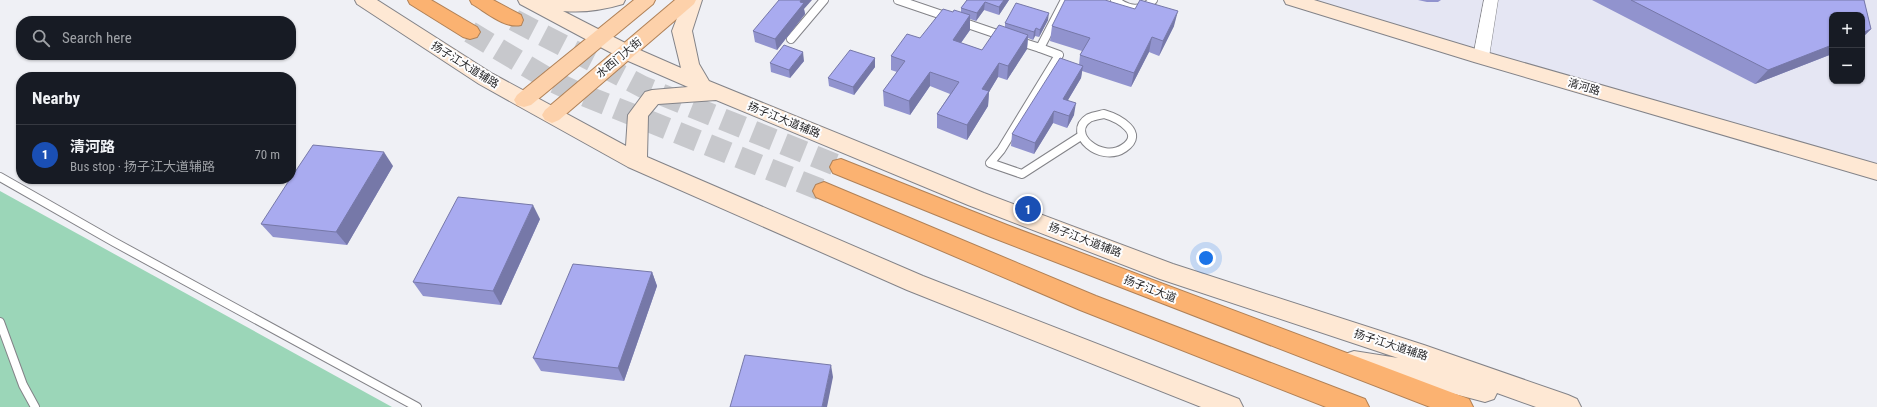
<!DOCTYPE html>
<meta charset="utf-8">
<style>
body{margin:0;font-family:"Roboto Condensed","Noto Sans SC",sans-serif;background:#242831;color:#f1f3f6}
.controls{position:absolute;right:12px;top:12px;display:grid;overflow:hidden;border-radius:8px;box-shadow:0 1px 3px #0004}
.controls button{width:36px;height:36px;display:grid;place-items:center;padding:0;border:0;border-bottom:1px solid #363941;background:#171b24;color:#f1f3f6;font:20px sans-serif}
.you{position:absolute;left:1206px;top:258px;width:14px;height:14px;margin:-10px;border:3px solid #fff;border-radius:50%;background:#1a73e8;box-shadow:0 0 0 6px #1a73e833}
.badge{display:grid;place-items:center;width:26px;height:26px;border-radius:50%;background:#94b588;color:#fff;font-size:13px;font-weight:700}
.pin{position:absolute;translate:-50% -50%;border:2px solid #fff;box-shadow:0 1px 4px #0006}
.list{margin:0;padding:0;list-style:none}
h2{display:flex;justify-content:space-between;align-items:center;height:52px;margin:0;padding:0 16px;font-size:17px}
h2 small{font-size:13px;font-weight:400;color:#9ea1a6}
.list li{display:grid;grid-template-columns:26px 1fr auto;gap:12px;align-items:center;box-sizing:border-box;height:60px;padding:0 16px;border-top:1px solid #363941}
.list b{display:block;font-size:15px;white-space:nowrap}
.list p{margin:0;font-size:13px;white-space:nowrap;color:#9ea1a6}
.list em{font-size:13px;font-style:normal;color:#9ea1a6}
.icon{flex:none;width:22px;height:22px;fill:none;stroke:currentColor;stroke-width:2;stroke-linecap:round;stroke-linejoin:round}
.map{position:relative;flex:none;width:1877px;height:407px;overflow:hidden}
.search{position:absolute;background:#171b24;box-shadow:0 1px 3px #0004;left:16px;top:16px;width:280px;height:44px;display:flex;align-items:center;gap:10px;box-sizing:border-box;padding:0 14px;border-radius:16px;color:#9ea1a6;font-size:15px}
.panel{position:absolute;background:#171b24;box-shadow:0 1px 3px #0004;left:16px;top:72px;width:280px;height:112px;border-radius:16px}
.map>svg:first-child{display:block}
</style>
<div class="map">
<svg width="1877" height="407" viewBox="0 0 1877 407">
<rect width="100%" height="100%" fill="#eff0f5"/>
<!-- built -->
<path fill="#e5e6f3" fill-rule="evenodd" d="M1297,0H1877V171ZM1832,15H1862V81H1832Z"/>
<!-- green -->
<path fill="#9bd6b8" d="M0,191L392,407H0Z"/>
<g fill="none" stroke-linecap="round" stroke-linejoin="round">
<!-- highway-tunnel -->
<g stroke="#c7c8cc" stroke-width="22" stroke-dasharray="22 11" stroke-linecap="butt">
<path d="M514,20L643,87L841,167"/>
<path d="M470,32L550,80L578,93L824,191"/>
</g>
<!-- lane casing -->
<g stroke="#838388" stroke-width="10">
<g id="lane">
<path d="M898,0L948,17"/>
<path d="M1115,0C1127,10 1142,13 1153,0"/>
<path d="M959,21L1003,36"/>
<path d="M791,39L824,0"/>
<path d="M1018,41L1040,48L1065,0"/>
<path d="M1040,48L1059,55L1001,150L990,163L1022,174L1081,136"/>
<path d="M1104,114C1118,118 1146,133 1124,148C1101,164 1065,133 1089,118C1093,116 1100,115 1104,114Z"/>
<path d="M0,177L114,242L417,407"/>
<path d="M0,322L23,385L35,407"/>
</g>
</g>
<!-- street casing -->
<g stroke="#838388" stroke-width="1">
<path id="street" d="M1484,0H1498L1489,57L1486,61L1481,62L1476,61L1473,57Z"/>
</g>
<!-- secondary casing -->
<g stroke="#838388" stroke-width="2">
<g id="secondary">
<path d="M355,0H377L493,74L626,146L628,115L645,92L652,90L688,87L619,57L520,4L518,0H625L623,4C603,10 583,13 563,11L633,47L681,68L672,31L684,0H702L692,31L699,64L709,81L984,193L1173,264L1424,345L1568,395L1577,399L1581,407H1536L1497,393L1494,399L1485,402L1409,382L1354,373L1345,370L1342,362L1345,354L1354,351L1398,358L1160,279L968,205L716,100L658,104L648,116L647,157L923,276L1239,399L1243,407H1201L907,290L628,167L479,84L357,4Z"/>
<path d="M1284,0H1314L1486,52L1877,164V180L1474,62L1286,4Z"/>
</g>
</g>
<!-- primary casing -->
<g stroke="#b08157" stroke-width="2">
<g id="primary">
<path d="M634,0H655L653,4L531,105L524,107L517,105L514,100L517,95Z"/>
<path d="M675,0H696L694,4L559,120L552,123L545,120L542,115L545,110Z"/>
</g>
</g>
<!-- highway casing -->
<g stroke="#b08157" stroke-width="2">
<g id="highway">
<path d="M408,0H431L477,27L480,32L477,37L470,39L463,37L410,4Z"/>
<path d="M470,0H493L521,15L523,20L521,25C505,29 486,12 472,4Z"/>
<path d="M841,159L1007,225L1469,399L1473,407H1430L991,237L833,173L830,167L833,161Z"/>
<path d="M824,182L1096,296L1365,399L1369,407H1326L1080,310L816,197L813,191L816,185Z"/>
</g>
</g>
<!-- lane -->
<use href="#lane" stroke="#fff" stroke-width="8"/>
<!-- street -->
<use href="#street" fill="#fff" fill-rule="evenodd"/>
<!-- secondary -->
<use href="#secondary" fill="#fee8d4" fill-rule="evenodd"/>
<!-- primary -->
<use href="#primary" fill="#fdd1aa" fill-rule="evenodd"/>
<!-- highway -->
<use href="#highway" fill="#fbb271" fill-rule="evenodd"/>
</g>
<!-- wall -->
<g fill="#9193ce">
<path d="M967,0H1009L999,15L984,10L976,21L970,19V30L961,43L982,50L1005,27V23L1048,20L1039,37L1035,36L1033,40L1028,38L1027,49L1007,80L998,77L989,92L988,106L967,140L937,128V114L950,94L930,86L910,115L884,106L883,91L897,72L891,70V56L920,38L953,12H961V8Z"/>
<path d="M1418,0H1441L1438,2H1427Z"/>
<path d="M1592,0H1864L1871,29L1862,38V15H1832V54L1755,84Z"/>
<path d="M1108,1L1174,26L1159,56L1149,52L1131,87L1082,71L1081,78L1068,100L1074,115L1067,128L1053,123L1034,154L1011,146L1012,134L1079,65L1080,55L1082,51L1050,41L1052,26Z"/>
<path d="M804,9L805,14L777,50L755,42L753,31Z"/>
<path d="M875,58V67L854,95L829,86L828,78Z"/>
<path d="M804,61L790,78L771,72L770,63Z"/>
<path d="M393,166L347,245L273,237L261,224Z"/>
<path d="M540,219L501,305L423,296L413,282Z"/>
<path d="M652,272L657,286L624,381L541,371L533,358Z"/>
</g>
<!-- shaded-wall -->
<g fill="#7678a8">
<path d="M801,0H812L804,9L805,14L777,50L775,39Z"/>
<path d="M1004,0H1009L999,15V7Z"/>
<path d="M985,2L984,10L976,21L977,13Z"/>
<path d="M1178,11L1174,26L1159,56L1163,41Z"/>
<path d="M1049,13L1048,20L1039,37L1040,30Z"/>
<path d="M970,15V30L952,55L953,40Z"/>
<path d="M1036,28L1035,36L1033,40L1034,32Z"/>
<path d="M1871,29L1862,38V33Z"/>
<path d="M1028,35L1027,49L1007,80L1008,66Z"/>
<path d="M1152,37L1149,52L1131,87L1134,73Z"/>
<path d="M1832,45V54L1755,84L1768,70Z"/>
<path d="M803,52L804,61L790,78L789,70Z"/>
<path d="M875,58V67L854,95L853,87Z"/>
<path d="M999,63L998,77L989,92L988,106L967,140V125L982,89Z"/>
<path d="M1083,66L1081,78L1062,110L1063,99Z"/>
<path d="M930,72V86L910,115L909,101Z"/>
<path d="M1076,103L1074,115L1067,128L1069,116Z"/>
<path d="M1054,111L1053,123L1034,154L1035,143Z"/>
<path d="M384,152L393,166L347,245L336,232Z"/>
<path d="M533,205L540,219L501,305L493,291Z"/>
<path d="M652,272L657,286L624,381L618,368Z"/>
<path d="M831,365L833,377L827,407H822Z"/>
</g>
<!-- building -->
<g fill="#a9abf0" stroke="#7678a8">
<path d="M779,0H801L800,2L804,3L775,39L753,31Z"/>
<path d="M967,0H1004L999,7L985,2L977,13L961,8Z"/>
<path d="M1065,0H1105L1135,9L1140,0L1178,11L1163,41L1152,37L1134,73L1080,55L1090,38L1052,26Z"/>
<path d="M1631,0H1864L1871,29L1862,33V15H1832V45L1768,70Z"/>
<path d="M1016,3L1049,13L1040,30L1036,28L1034,32L1005,23Z"/>
<path d="M943,9L953,12L954,10L970,15L953,40L982,50L999,25L1028,35L1008,66L999,63L982,89L989,91L967,125L937,114L959,82L930,72L909,101L883,91L905,61L891,56L907,34L920,38Z"/>
<path d="M784,45L803,52L789,70L770,63Z"/>
<path d="M850,50L875,58L853,87L828,78Z"/>
<path d="M1060,58L1083,66L1063,99L1076,103L1069,116L1054,111L1035,143L1012,134Z"/>
<path d="M313,145L384,152L336,232L261,224L290,179H291V178Z"/>
<path d="M458,197L533,205L493,291L413,282Z"/>
<path d="M573,264L652,272L618,368L533,358Z"/>
<path d="M745,355L831,365L822,407H730Z"/>
</g>
<g text-anchor="middle" dominant-baseline="central" stroke-width="4" stroke-linejoin="round" paint-order="stroke">
<!-- street labels -->
<g font-size="11" fill="#262628" stroke="#fdfdfe">
<text transform="translate(619 58) rotate(-40)">水西门大街</text>
<text transform="translate(465 65) rotate(32)">扬子江大道辅路</text>
<text transform="translate(1584 87) rotate(16)">清河路</text>
<text transform="translate(784 120) rotate(22)">扬子江大道辅路</text>
<text transform="translate(1085 240) rotate(21)">扬子江大道辅路</text>
<text transform="translate(1150 289) rotate(21)">扬子江大道</text>
<text transform="translate(1391 345) rotate(18)">扬子江大道辅路</text>
</g>
</g>
</svg>
<div class="controls">
<button>+</button>
<button>−</button>
</div>
<div class="you"></div>
<div class="pin badge" style="left:1028px;top:209px;background:#1a4fb4">1</div>
<div class="search"><svg class="icon" aria-label="search" viewBox="0 0 24 24"><circle cx="10" cy="10" r="6"/><path d="M15 15l6 6"/></svg>Search here</div>
<section class="panel">
<h2>Nearby<small></small></h2>
<ul class="list">
<li><span class="badge" style="background:#1a4fb4">1</span><div><b>清河路</b><p>Bus stop · 扬子江大道辅路</p></div><em>70 m</em></li>
</ul>
</section>
</div>
